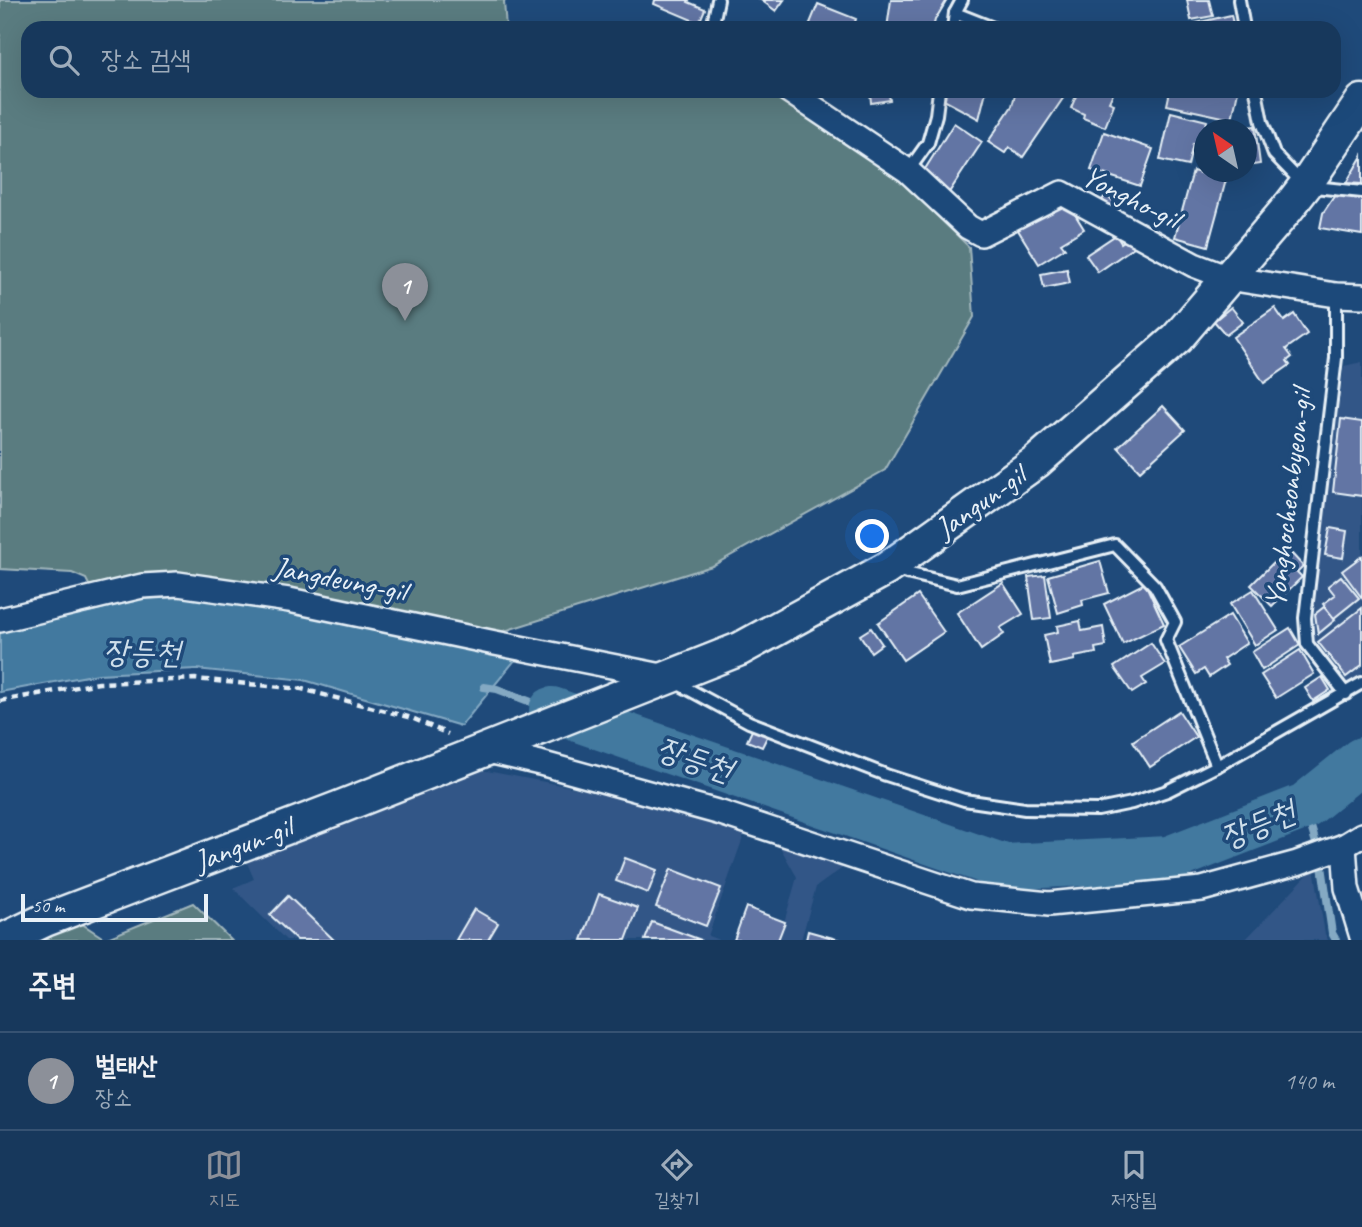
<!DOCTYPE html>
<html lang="ko">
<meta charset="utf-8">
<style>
body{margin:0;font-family:Caveat,"Poor Story",sans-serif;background:#203f62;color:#f1f3f6}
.compass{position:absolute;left:1194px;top:119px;width:63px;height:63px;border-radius:50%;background:#17385c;box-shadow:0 7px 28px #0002;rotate:326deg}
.scale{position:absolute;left:21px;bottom:18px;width:187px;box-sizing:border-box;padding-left:7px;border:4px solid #e8f1f8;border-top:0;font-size:19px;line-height:24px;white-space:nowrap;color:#e8f1f8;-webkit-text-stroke:5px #1f4a7a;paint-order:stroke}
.you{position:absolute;left:873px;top:537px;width:24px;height:24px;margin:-18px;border:5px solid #fff;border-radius:50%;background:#1a73e8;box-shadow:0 0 0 10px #1a73e833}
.badge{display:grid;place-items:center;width:46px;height:46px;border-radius:50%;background:#8c9099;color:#fff;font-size:23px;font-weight:700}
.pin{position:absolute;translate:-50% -58px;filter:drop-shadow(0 2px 4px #0008)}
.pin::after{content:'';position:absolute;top:37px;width:24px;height:21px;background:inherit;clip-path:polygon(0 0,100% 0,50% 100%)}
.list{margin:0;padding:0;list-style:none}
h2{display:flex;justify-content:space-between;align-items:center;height:91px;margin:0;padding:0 28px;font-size:30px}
h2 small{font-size:23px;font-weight:400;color:#9eacbb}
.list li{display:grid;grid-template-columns:46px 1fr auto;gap:21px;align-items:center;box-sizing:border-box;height:98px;padding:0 28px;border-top:2px solid #365272}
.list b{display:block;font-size:26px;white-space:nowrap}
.list p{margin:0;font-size:23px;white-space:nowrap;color:#9eacbb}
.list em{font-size:23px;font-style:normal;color:#9eacbb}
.icon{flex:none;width:38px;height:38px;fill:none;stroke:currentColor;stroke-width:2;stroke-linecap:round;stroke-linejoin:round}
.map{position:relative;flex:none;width:1362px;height:940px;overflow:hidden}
.search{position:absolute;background:#17385c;box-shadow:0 7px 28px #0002;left:21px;right:21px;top:21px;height:77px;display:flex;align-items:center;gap:18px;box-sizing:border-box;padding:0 24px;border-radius:21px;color:#9eacbb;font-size:26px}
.sheet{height:189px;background:#17385c}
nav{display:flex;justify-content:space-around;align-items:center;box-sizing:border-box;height:98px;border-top:2px solid #365272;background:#17385c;font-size:19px;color:#9eacbb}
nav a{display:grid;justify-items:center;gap:4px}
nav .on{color:#8c9099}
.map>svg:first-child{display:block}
</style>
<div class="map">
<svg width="1362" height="940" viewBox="0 0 1362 940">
<rect width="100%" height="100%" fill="#1f4a7a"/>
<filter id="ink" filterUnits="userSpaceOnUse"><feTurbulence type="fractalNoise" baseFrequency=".0143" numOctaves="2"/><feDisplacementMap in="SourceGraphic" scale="14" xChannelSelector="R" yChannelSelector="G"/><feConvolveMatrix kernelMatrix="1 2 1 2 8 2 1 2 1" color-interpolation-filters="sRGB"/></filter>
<g filter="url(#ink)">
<!-- built -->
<g fill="#335787">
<path d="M1362,362V674L1349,682H1341L1314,645L1310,619L1344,366Z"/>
<path d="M471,768L592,791L745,832L708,936L719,940H286L233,888L254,879L245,858Z"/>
<path d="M780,847L848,864L816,887L801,940H779L797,877Z"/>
<path d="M1314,868L1325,934L1328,940H1245Z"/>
</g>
<!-- green -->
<g fill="#5a7c80" stroke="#a1b6bc" stroke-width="2">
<path d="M0,0H506L504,2L506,28H28V91H780L900,179L969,247L974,317L885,470L712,566L501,632L283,588L91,589L86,579L72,573L0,569Z"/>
<path d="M193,903L231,940H39L79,922L105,939Z"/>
</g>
<!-- water -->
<path fill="#42799f" stroke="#84a9c3" stroke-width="2" d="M177,596L286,611L516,659L461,726L304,680L196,669L98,674L0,692V632L144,599Z"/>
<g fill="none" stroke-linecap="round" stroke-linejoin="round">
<!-- stream -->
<g stroke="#84a9c3" stroke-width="8">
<path d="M484,687L497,689L552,710"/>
<path d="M1305,806L1317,847"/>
<path d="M1322,866L1332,933L1336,940"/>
</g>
<!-- river -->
<path stroke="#42799f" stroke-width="46" d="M552,710L1004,867L1169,859L1305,806L1362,760"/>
</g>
<!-- building -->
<g fill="#6275a4" stroke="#e8f1f8" stroke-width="2">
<path d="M655,0H689L688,2L705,9L699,23L654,4Z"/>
<path d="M761,0H784L776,11Z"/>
<path d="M891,0H947L935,20L933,28H887Z"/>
<path d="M1187,0H1209L1213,16L1191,20Z"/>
<path d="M818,4L856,19L853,28H808Z"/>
<path d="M1231,15L1234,28H1198L1196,23Z"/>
<path d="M870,91H888L890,100L871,103Z"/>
<path d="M942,91H986L979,119L940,98Z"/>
<path d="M1016,91H1068L1023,157L1009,147L1005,153L988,142L1012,106Z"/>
<path d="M1078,91H1114L1109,102L1114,104L1105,127L1083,118L1084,114L1071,108Z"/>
<path d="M1170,91H1238L1232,119L1167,105Z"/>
<path d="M1171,112L1207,121L1201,146L1193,144L1188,166L1160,160Z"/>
<path d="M954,123L982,142L948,194L932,183L925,169Z"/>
<path d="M1255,126L1260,164L1246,166V130H1229Z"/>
<path d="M1104,132L1153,149L1140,186L1091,170Z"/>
<path d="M1362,156V184L1346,183Z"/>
<path d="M1193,171L1226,180L1208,246L1175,237Z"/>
<path d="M1339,194L1362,198V235L1320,228L1323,213L1333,198Z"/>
<path d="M1105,196L1119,204L1114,212L1100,203Z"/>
<path d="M1066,200L1084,229L1061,243L1065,248L1039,264L1018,230Z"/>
<path d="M1116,235L1121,243L1128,238L1134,247L1098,272L1086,255Z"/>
<path d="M1067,269L1070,283L1044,288L1041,274Z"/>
<path d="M1231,307L1243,322L1226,335L1214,321Z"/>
<path d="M1275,308L1284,321L1294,314L1307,334L1286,349L1292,357L1287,361L1290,365L1264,383L1233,337Z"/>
<path d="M1163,406L1185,430L1140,471L1118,447Z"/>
<path d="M1341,419L1362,422V496L1333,492Z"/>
<path d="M1330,528L1347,531L1343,558L1325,555Z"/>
<path d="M1292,554L1303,566L1297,572L1302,577L1272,606L1251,585L1276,560L1281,565Z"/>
<path d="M1362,556V598L1342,571Z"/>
<path d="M1100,561L1109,593L1082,600L1083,605L1058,613L1048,576Z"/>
<path d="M1045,575L1051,618L1034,620L1028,577Z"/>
<path d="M1341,576L1359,598L1334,618L1323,604L1335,595L1328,586Z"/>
<path d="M1003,583L1023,614L1000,628L1004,634L981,650L957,613Z"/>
<path d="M1145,583L1164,624L1123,644L1104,604Z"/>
<path d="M1253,590L1278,630L1255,645L1230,604Z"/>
<path d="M918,595L944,632L903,660L878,623Z"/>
<path d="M1324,607L1335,620L1318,634L1315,614Z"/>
<path d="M1362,608V665L1346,677L1318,642Z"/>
<path d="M1230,615L1247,643L1223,659L1227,665L1209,677L1204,669L1196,674L1179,647Z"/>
<path d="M1080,621L1082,631L1103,627L1106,646L1095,648L1096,653L1074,657L1075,660L1050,665L1044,635L1058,632L1057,626Z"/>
<path d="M871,628L882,644L871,652L860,635Z"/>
<path d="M1290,628L1300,645L1262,670L1252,652Z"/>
<path d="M1151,643L1165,664L1142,678L1146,684L1132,693L1114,667Z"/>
<path d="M1300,650L1314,674L1276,698L1261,675Z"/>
<path d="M1322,677L1330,690L1313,701L1305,688Z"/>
<path d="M1179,711L1196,737L1150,767L1133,741Z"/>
<path d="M753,728L768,735L762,747L747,741Z"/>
<path d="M625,858L657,870L648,893L616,881Z"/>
<path d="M671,869L721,888L706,926L656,907Z"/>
<path d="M599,894L638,908L626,940H582Z"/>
<path d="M288,896L334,940H297L270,915Z"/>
<path d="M746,907L785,922L778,940H734Z"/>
<path d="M474,909L498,923L488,940H456Z"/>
<path d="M652,922L701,940H645Z"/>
<path d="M808,931L840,940H806Z"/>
</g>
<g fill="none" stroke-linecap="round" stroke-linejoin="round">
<!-- lane casing -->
<g stroke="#e8f1f8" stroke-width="16">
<g id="lane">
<path d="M1239,0L1244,28"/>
<path d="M955,13L993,28"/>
<path d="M712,28L718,0"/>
<path d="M953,28L955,13L962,0"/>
<path d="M1256,91L1262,122L1274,154L1305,186L1362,192"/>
<path d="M908,171L928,143L936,115L939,91"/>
<path d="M1336,295V358L1305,618L1307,644L1346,694"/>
<path d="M894,570L957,585L1115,545L1155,586L1175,622L1166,640L1217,766"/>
<path d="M675,682L749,722L886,775L964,800L1025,809L1098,810L1132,803L1167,791L1217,766L1362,683"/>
</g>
</g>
<!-- street casing -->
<g stroke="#e8f1f8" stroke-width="28">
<g id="street">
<path d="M789,91L908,171L968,227L981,234L1062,193L1194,265L1228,278L1336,295L1362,296"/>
<path d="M0,620L142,586L178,584L289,600L495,643L667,677"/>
<path d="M484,750L540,763L721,813L971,896L1049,904L1202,889L1297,863L1344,846L1347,888L1362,937"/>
<path d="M1344,846L1362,835"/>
</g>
</g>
<!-- secondary casing -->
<g stroke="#e8f1f8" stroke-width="37">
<path id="secondary" d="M3,940L45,920L338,808L740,649L886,569L1036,462L1177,338L1288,208L1305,186L1362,101"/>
</g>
<!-- path -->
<path stroke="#e8f1f8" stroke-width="4.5" stroke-dasharray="7 5" stroke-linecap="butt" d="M0,701L99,683L195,679L302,689L412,718L448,734"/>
<!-- lane -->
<use href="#lane" stroke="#1f4a7a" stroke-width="10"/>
<!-- street -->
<use href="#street" stroke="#1f4a7a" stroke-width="23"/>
<!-- secondary -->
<use href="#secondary" stroke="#1f4a7a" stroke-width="32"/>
</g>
</g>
<g text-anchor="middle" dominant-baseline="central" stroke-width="7" stroke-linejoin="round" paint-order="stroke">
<!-- street labels -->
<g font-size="30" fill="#e8f1f8" stroke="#1f4a7a">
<text transform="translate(1131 197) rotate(27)">Yongho-gil</text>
<text transform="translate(1288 498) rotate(-83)">Yonghocheonbyeon-gil</text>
<text transform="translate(980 502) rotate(-35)">Jangun-gil</text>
<text transform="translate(340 579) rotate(11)">Jangdeung-gil</text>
<text transform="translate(243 844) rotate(-21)">Jangun-gil</text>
</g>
<!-- water labels -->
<g font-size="32" font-style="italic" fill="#cfdfeb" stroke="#1f4a7a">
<text transform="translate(142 652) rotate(1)">장등천</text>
<text transform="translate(695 759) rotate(19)">장등천</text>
<text transform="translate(1258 824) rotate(-22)">장등천</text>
</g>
</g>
</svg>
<svg class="compass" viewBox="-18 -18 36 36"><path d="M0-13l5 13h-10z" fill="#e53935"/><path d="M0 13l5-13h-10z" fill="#9eacbb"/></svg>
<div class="scale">50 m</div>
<div class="you"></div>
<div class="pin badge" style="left:405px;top:321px">1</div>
<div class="search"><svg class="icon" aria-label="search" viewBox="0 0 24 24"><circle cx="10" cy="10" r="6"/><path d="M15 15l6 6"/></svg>장소 검색</div>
</div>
<section class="sheet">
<h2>주변<small></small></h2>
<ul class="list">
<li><span class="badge">1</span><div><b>벌태산</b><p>장소</p></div><em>140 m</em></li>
</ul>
</section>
<nav>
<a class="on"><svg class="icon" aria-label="map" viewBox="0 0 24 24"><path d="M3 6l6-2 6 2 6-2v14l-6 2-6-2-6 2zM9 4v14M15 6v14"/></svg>지도</a>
<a><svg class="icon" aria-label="directions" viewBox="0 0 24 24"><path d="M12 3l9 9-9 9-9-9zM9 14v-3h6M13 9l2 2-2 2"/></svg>길찾기</a>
<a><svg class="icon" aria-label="saved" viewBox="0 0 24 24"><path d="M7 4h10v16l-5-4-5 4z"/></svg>저장됨</a>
</nav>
